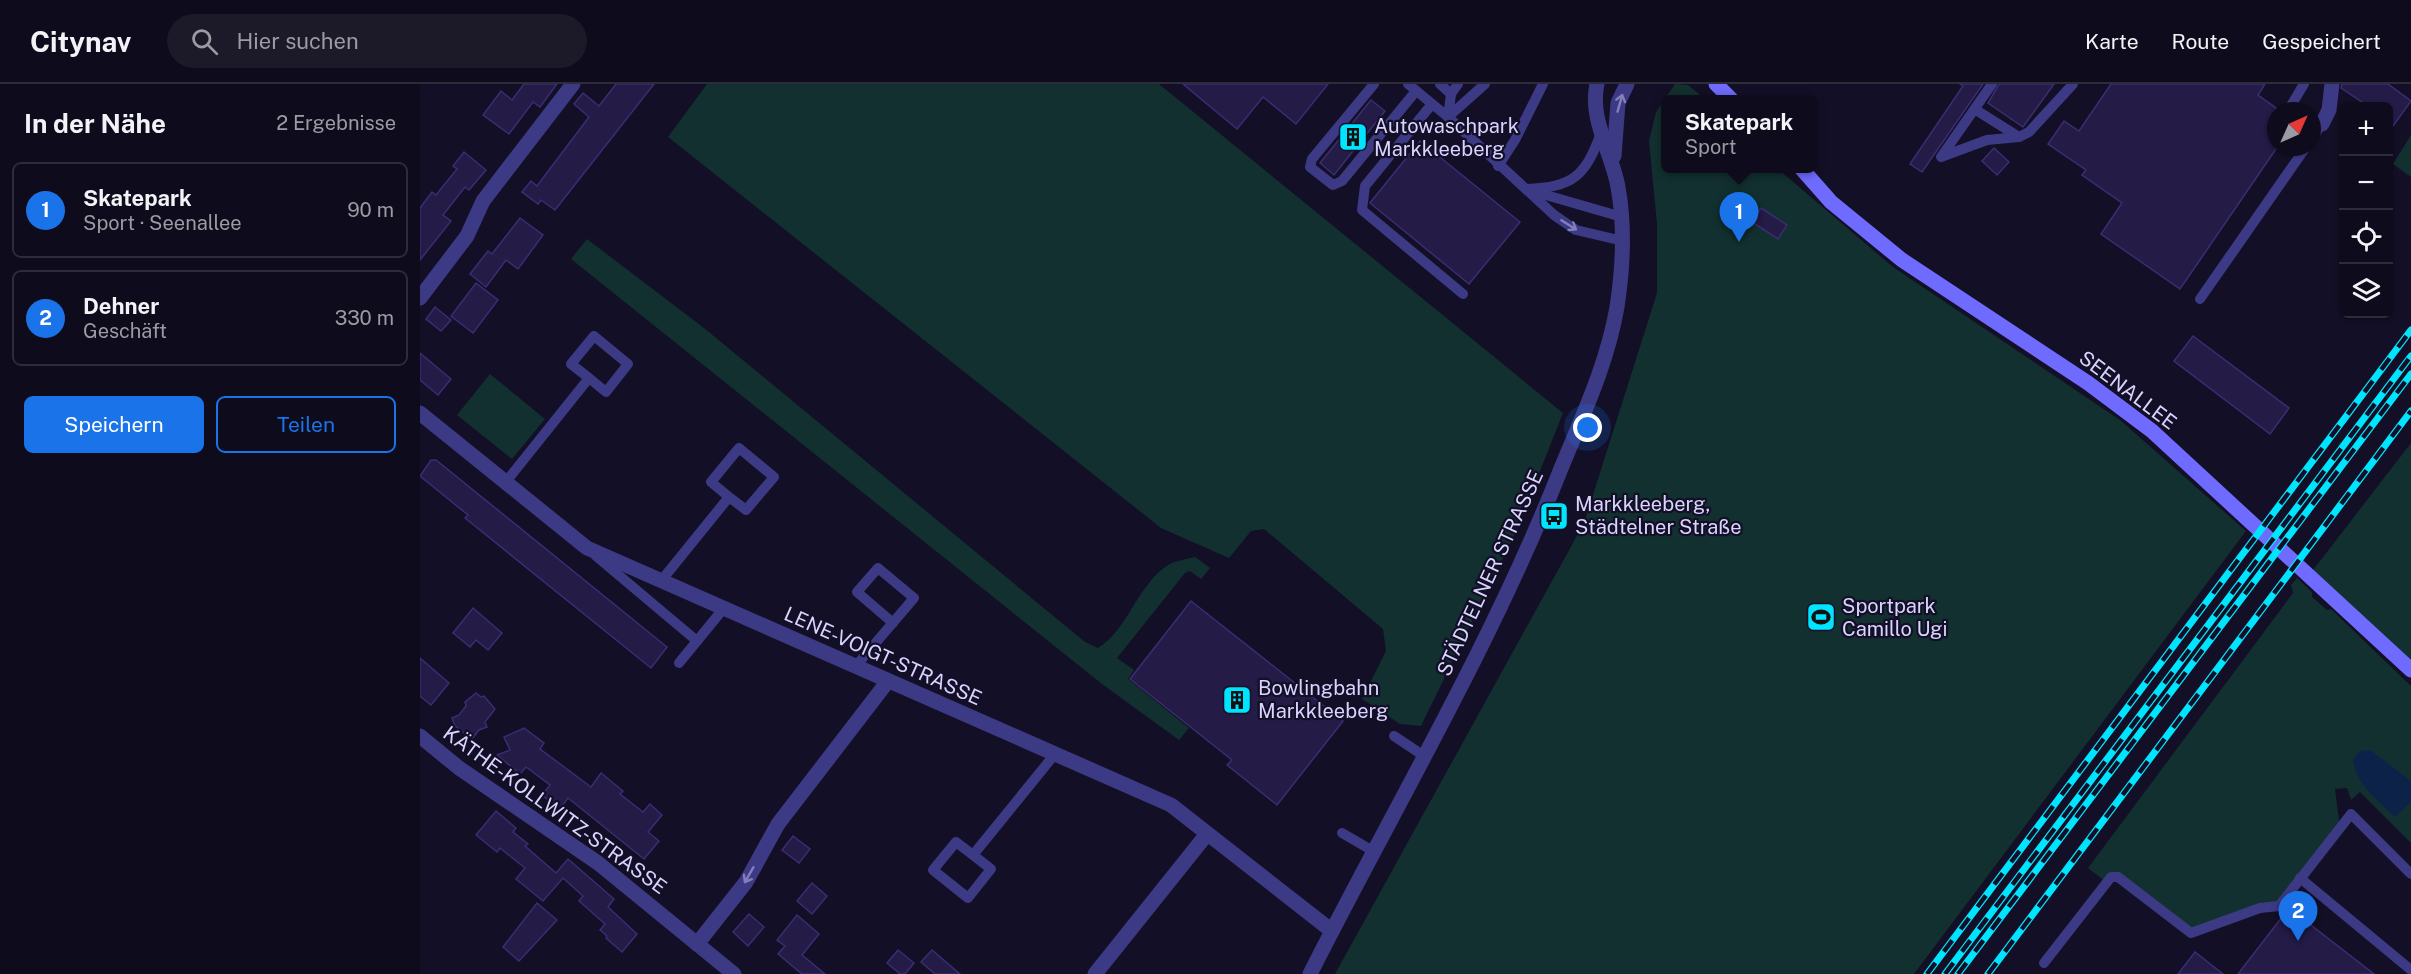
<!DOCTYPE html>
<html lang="de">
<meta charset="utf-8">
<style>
body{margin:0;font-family:"Public Sans",sans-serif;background:#1c1929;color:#f1f3f6}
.controls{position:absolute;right:18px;top:18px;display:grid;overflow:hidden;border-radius:9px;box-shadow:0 2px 4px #0004}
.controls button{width:54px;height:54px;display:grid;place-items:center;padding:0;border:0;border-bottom:2px solid #2e2b3b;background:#0e0b1c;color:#f1f3f6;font:30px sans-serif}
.compass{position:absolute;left:1847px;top:18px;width:54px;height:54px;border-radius:50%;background:#0e0b1c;box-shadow:0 2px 4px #0004;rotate:45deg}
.you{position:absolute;left:1168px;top:344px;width:21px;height:21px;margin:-15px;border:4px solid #fff;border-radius:50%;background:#1a73e8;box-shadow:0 0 0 9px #1a73e833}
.badge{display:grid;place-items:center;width:39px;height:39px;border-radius:50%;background:#1a73e8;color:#fff;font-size:20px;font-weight:700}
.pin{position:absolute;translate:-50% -50px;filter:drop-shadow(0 2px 3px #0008)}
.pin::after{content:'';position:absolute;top:32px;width:21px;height:18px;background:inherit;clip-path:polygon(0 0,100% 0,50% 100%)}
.popup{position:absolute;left:1241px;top:11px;width:156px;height:78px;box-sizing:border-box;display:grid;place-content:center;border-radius:9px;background:#0e0b1c;filter:drop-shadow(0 2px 4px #0005);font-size:20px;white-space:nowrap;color:#9b9ba3}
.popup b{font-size:22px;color:#f1f3f6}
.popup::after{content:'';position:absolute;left:50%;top:100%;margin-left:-12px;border:12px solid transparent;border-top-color:#0e0b1c}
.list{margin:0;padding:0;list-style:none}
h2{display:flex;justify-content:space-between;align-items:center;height:78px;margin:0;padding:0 24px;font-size:26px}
h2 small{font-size:20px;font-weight:400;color:#9b9ba3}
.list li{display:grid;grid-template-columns:39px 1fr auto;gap:18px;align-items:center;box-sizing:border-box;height:96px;margin:0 12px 12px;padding:0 12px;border:2px solid #2e2b3b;border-radius:9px}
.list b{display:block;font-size:22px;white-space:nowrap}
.list p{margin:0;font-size:20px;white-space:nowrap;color:#9b9ba3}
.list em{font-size:20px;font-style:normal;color:#9b9ba3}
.actions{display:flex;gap:12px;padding:18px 24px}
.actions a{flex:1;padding:14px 0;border:2px solid #1a73e8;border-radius:9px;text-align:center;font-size:21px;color:#1a73e8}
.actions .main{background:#1a73e8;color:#fff}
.icon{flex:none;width:33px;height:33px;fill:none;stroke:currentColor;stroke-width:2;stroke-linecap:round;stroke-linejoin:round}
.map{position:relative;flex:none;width:1991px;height:890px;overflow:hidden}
header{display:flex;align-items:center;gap:36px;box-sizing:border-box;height:84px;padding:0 30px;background:#0e0b1c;border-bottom:2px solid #2e2b3b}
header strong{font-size:28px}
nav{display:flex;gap:33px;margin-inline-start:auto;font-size:21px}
.search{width:420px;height:54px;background:#1c1929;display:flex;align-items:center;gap:15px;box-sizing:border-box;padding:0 21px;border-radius:33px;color:#9b9ba3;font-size:22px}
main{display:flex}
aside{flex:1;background:#0e0b1c}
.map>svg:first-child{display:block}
</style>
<header>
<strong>Citynav</strong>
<div class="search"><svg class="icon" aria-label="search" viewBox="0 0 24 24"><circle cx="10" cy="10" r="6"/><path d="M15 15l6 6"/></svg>Hier suchen</div>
<nav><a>Karte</a><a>Route</a><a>Gespeichert</a></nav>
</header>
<main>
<aside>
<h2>In der Nähe<small>2 Ergebnisse</small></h2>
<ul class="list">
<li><span class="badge">1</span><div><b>Skatepark</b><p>Sport · Seenallee</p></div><em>90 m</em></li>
<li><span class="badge">2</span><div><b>Dehner</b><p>Geschäft</p></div><em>330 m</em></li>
</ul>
<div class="actions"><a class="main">Speichern</a><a>Teilen</a></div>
</aside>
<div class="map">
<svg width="1991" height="890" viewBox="0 0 1991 890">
<rect width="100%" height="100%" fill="#130f26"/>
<!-- green -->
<g fill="#12302f">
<path d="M287,0H739L1143,329L1097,445L1001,642L980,640L942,615L966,567L963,545L844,445L831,447L809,474L741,444L248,53Z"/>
<path d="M1255,0L1268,1L1285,15H1246V84H1337L1342,88L1341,85H1358L1473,183L1700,336L1826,447L1494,890H915L1164,439L1237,209V140L1229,57L1236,28Z"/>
<path d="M1991,51V93L1973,80Z"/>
<path d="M167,155L284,244L665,558L678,564C708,546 717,501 748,481C755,477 767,475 775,473L790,484L781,495L770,487L765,489L697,574L714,586L708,595L769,644L759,656L682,600L151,175Z"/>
<path d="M70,290L125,335L92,375L37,331Z"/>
<path d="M1991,359V586L1890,490Z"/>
<path d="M1877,494L1892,508V513L1907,526L1911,525L1991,602V759L1940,708L1931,716L1927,704L1915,705L1920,744L1859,822L1771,849L1698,793L1686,798L1668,784L1873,509L1871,501Z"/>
</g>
<!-- water -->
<path fill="#0c2248" d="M1950,666L1991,697V718L1975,733C1958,716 1936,701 1933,675L1940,667Z"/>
<!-- building -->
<g fill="#241b47" stroke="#3b2d73" stroke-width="1.5">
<path d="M104,0H137L120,23L113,18L89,50L63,31L81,7L92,16Z"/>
<path d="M196,0H234L135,126L121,116L118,120L102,108L111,97L117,102L169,33L154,20L163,9L179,22Z"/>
<path d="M763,0H908L876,40L843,13L817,45Z"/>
<path d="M1540,0H1563L1502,88L1490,80L1543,2Z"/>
<path d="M1579,0H1634L1603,43L1568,19Z"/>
<path d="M1691,0H1845L1838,11L1856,24V65L1760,205L1681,150L1702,119L1662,91L1666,86L1628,60L1644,37L1659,47Z"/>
<path d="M1922,0H1968L1991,17L1968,49V22H1948L1921,4Z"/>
<path d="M951,16L965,27L914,91L900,79Z"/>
<path d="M1000,57L1100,138L1049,200L950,119Z"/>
<path d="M1574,64L1589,78L1577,91L1562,77Z"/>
<path d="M44,68L66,86L49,106L45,103L23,131L31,137L0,176V124L12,108L16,111L37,85L33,82Z"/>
<path d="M1341,124L1367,141L1358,155L1332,138Z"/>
<path d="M100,134L123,151L98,185L86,176L66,203L50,190L68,167L72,170Z"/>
<path d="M56,199L78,216L53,249L31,232Z"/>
<path d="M15,223L31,236L21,247L6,235Z"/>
<path d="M1773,252L1869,324L1850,350L1754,277Z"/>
<path d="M0,269L31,295L18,311L0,296Z"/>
<path d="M11,376H16L247,563L231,584L45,434L48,431L0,392Z"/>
<path d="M771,517L923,637L857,721L807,681L812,676L710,595Z"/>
<path d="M53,524L82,549L68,566L56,556L50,563L33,549Z"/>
<path d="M0,574L29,599L11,621L0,612Z"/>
<path d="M56,609L61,613L64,612L75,625L65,638L67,643L59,646L52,655L35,642L32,634L39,631L46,622L45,618Z"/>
<path d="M104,644L124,659L120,665L171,703L181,689L203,707L200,710L223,728L230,720L242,731L228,748L239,757L224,775L148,714L140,725L122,711L130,701L106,683L100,690L77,671L90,666L84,653Z"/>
<path d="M76,727L96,744L93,748L108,760L105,762L136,789L148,775L194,815L188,823L217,850L202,868L186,854L187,852L180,846L185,840L159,817L163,812L143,794L123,817L96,795L105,784L80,764L77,768L56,751Z"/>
<path d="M373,752L390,765L379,779L362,766Z"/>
<path d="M392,799L407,812L392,830L377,817Z"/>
<path d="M117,819L137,836L99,877L83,863Z"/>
<path d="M1869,824L1954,890H1818Z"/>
<path d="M329,830L344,843L328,862L313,848Z"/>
<path d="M377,831L399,850L382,871L405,890H382L358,870L365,862L357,856Z"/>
<path d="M478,866L494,879L485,890H480L467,879Z"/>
<path d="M512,866L540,890H515L501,878Z"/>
<path d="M1775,868L1803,890H1758Z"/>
</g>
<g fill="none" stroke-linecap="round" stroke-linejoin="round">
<!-- service -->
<g stroke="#3d3a85" stroke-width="10">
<path d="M954,0L892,75L890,83L913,101L922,97L996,7"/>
<path d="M988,0L1028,33L1134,131L1156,146L1203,157"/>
<path d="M1020,0L1031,10"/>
<path d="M1572,0L1521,73L1567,56L1599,53"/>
<path d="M1012,20L945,102L942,126L1043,210"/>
<path d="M1872,20L1884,0"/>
<path d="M1556,26L1599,53L1609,48L1653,0"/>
<path d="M1028,33L1065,0"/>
<path d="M1028,33L1031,10L1038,0"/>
<path d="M1892,54L1902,40"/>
<path d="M1078,82L1095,56L1123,0"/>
<path d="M1106,105C1153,103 1165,93 1181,49"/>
<path d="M1112,107L1202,133"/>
<path d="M1780,215L1886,63"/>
<path d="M85,399L169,294L186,308L208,280L174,252L151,280L169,294"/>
<path d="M176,472L277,557L304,524"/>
<path d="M241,497L309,413L326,426L354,393L319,364L291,398L309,413"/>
<path d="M259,579L277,557"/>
<path d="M435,583L494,514L458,484L437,508L473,539"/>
<path d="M974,652L1004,672"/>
<path d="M922,749L953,767"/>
<path d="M553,771L571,785L548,814L513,786L536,758L553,771L635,670"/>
<path d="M1880,794L1991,886"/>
<path d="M1624,879L1691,793H1698L1771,849L1840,824L1859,822L1931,730L1991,790"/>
</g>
<!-- minor -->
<g stroke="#3d3a85" stroke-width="15">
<path d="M1902,40L1909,26L1912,0"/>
<path d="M0,214L47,152L63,117L153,0"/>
<path d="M0,329L167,464L751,721L912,847"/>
<path d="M0,652L39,684L178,779L314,890"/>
<path d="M277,860L326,798L358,740L468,597"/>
<path d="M675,890L787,750"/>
</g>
<!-- tertiary -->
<g stroke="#3d3a85" stroke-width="15">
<path d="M1194,72L1198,19L1207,0"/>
<path d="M890,890C974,724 1069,565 1138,392C1160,337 1187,282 1197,223C1203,184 1205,142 1198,103C1192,69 1169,35 1177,0"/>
</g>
<!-- secondary -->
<g stroke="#6f6bff" stroke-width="15">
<path d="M1296,0L1311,15"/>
<path d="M1381,84L1411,118L1482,176L1668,299L1732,347L1991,586"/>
</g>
<!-- rail casing -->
<g stroke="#00e5ff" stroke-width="7">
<g id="rail">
<path d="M1507,890L1991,246"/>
<path d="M1525,890L1991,272"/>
<path d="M1538,890L1991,290"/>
<path d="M1568,890L1991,327"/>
</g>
</g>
<!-- rail -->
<use href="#rail" stroke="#130f26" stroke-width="4.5" stroke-dasharray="14" stroke-linecap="butt"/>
</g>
<!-- one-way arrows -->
<defs><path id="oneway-shaft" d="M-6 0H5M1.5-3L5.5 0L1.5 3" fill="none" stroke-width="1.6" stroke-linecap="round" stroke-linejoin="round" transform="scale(1.5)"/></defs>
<g stroke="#837fbc">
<use href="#oneway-shaft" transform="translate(1200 19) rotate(-74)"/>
<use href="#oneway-shaft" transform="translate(1149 141) rotate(32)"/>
<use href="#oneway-shaft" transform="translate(329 791) rotate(120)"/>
</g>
<!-- icons -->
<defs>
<g id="building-square" transform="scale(1.5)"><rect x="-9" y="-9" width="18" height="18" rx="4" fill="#00e5ff" stroke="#130f26"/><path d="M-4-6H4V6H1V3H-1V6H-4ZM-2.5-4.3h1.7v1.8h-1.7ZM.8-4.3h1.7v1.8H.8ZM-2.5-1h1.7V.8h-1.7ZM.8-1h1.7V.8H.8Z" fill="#111"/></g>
<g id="bus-square" transform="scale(1.5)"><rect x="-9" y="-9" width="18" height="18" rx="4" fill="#00e5ff" stroke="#130f26"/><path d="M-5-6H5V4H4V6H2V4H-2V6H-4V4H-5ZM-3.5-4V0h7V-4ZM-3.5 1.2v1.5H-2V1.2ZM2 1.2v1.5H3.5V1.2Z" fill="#111"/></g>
<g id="stadium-square" transform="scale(1.5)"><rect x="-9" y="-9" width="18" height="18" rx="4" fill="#00e5ff" stroke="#130f26"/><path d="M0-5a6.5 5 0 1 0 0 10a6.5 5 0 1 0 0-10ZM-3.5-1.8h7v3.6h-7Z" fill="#111"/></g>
</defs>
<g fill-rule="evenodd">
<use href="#building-square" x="933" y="53"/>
<use href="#bus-square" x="1134" y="432"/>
<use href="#stadium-square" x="1401" y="533"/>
<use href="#building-square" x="817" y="616"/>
</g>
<g text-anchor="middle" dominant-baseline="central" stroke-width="4.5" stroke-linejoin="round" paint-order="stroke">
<!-- poi labels -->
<g font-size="20" fill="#d9d4ff" stroke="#130f26" text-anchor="start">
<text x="954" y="42">Autowaschpark<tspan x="954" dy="23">Markkleeberg</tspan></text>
<text x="1155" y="420">Markkleeberg,<tspan x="1155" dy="23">Städtelner Straße</tspan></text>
<text x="1422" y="522">Sportpark<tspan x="1422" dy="23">Camillo Ugi</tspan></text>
<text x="838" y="604">Bowlingbahn<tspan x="838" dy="23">Markkleeberg</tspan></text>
</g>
<!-- street labels -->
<g font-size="20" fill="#d9d4ff" stroke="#130f26">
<text transform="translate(1708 306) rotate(37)">SEENALLEE</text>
<text transform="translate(1070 489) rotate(-65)">STÄDTELNER STRASSE</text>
<text transform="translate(463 572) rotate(24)">LENE-VOIGT-STRASSE</text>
<text transform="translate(135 726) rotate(36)">KÄTHE-KOLLWITZ-STRASSE</text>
</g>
</g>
</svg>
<div class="controls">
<button>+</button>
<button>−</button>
<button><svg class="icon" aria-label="locate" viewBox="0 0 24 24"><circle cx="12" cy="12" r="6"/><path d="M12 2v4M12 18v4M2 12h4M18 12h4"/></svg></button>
<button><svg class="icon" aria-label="layers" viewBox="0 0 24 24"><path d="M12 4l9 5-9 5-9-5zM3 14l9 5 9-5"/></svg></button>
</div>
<svg class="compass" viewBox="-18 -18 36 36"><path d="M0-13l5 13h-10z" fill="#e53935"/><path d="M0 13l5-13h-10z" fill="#9b9ba3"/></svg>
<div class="you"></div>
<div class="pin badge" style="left:1319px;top:158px">1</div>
<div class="popup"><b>Skatepark</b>Sport</div>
<div class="pin badge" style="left:1878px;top:857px">2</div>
</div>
</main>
